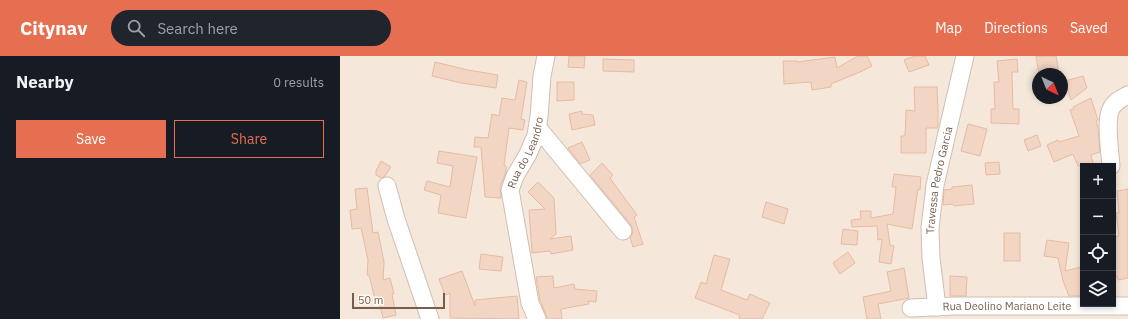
<!DOCTYPE html>
<meta charset="utf-8">
<style>
body{margin:0;font-family:"IBM Plex Sans",sans-serif;background:#20242c;color:#f1f3f6}
.controls{position:absolute;right:12px;bottom:12px;display:grid;overflow:hidden;border-radius:0px;box-shadow:0 2px 6px #0003}
.controls button{width:36px;height:36px;display:grid;place-items:center;padding:0;border:0;border-bottom:1px solid #363941;background:#171b24;color:#f1f3f6;font:20px sans-serif}
.compass{position:absolute;left:692px;top:12px;width:36px;height:36px;border-radius:50%;background:#171b24;box-shadow:0 2px 6px #0003;rotate:137deg}
.scale{position:absolute;left:12px;bottom:10px;width:93px;box-sizing:border-box;padding-left:4px;border:2px solid #7a5c4d;border-top:0;font-size:11px;line-height:14px;white-space:nowrap;color:#7a5c4d;-webkit-text-stroke:3px #fffaf3;paint-order:stroke}
.list{margin:0;padding:0;list-style:none}
h2{display:flex;justify-content:space-between;align-items:center;height:52px;margin:0;padding:0 16px;font-size:17px}
h2 small{font-size:13px;font-weight:400;color:#9ea1a6}
.actions{display:flex;gap:8px;padding:12px 16px}
.actions a{flex:1;padding:9px 0;border:1px solid #e76f51;border-radius:0px;text-align:center;font-size:14px;color:#e76f51}
.actions .main{background:#e76f51;color:#fff}
.icon{flex:none;width:22px;height:22px;fill:none;stroke:currentColor;stroke-width:2;stroke-linecap:round;stroke-linejoin:round}
.map{position:relative;flex:none;width:788px;height:263px;overflow:hidden}
header{display:flex;align-items:center;gap:24px;box-sizing:border-box;height:56px;padding:0 20px;background:#e76f51;color:#fff}
header strong{font-size:19px}
nav{display:flex;gap:22px;margin-inline-start:auto;font-size:14px}
.search{width:280px;height:36px;background:#20242c;display:flex;align-items:center;gap:10px;box-sizing:border-box;padding:0 14px;border-radius:22px;color:#9ea1a6;font-size:15px}
main{display:flex}
aside{flex:1;background:#171b24}
.map>svg:first-child{display:block}
</style>
<header>
<strong>Citynav</strong>
<div class="search"><svg class="icon" aria-label="search" viewBox="0 0 24 24"><circle cx="10" cy="10" r="6"/><path d="M15 15l6 6"/></svg>Search here</div>
<nav><a>Map</a><a>Directions</a><a>Saved</a></nav>
</header>
<main>
<aside>
<h2>Nearby<small>0 results</small></h2>
<ul class="list">
</ul>
<div class="actions"><a class="main">Save</a><a>Share</a></div>
</aside>
<div class="map">
<svg width="788" height="263" viewBox="0 0 788 263">
<rect width="100%" height="100%" fill="#fdf6ec"/>
<!-- residential -->
<path fill="#f5e8da" fill-rule="evenodd" d="M0,0H788V263H0ZM698,18H722V42H698ZM743,110H773V248H743Z"/>
<!-- building -->
<g fill="#f3d5c3" stroke="#e6bba3">
<path d="M229,0H245L244,12L228,11Z"/>
<path d="M518,0H527L532,10L520,16L491,28V31L472,34L471,26L444,28L443,5H457V6L495,1L497,12Z"/>
<path d="M575,0H585L589,9L569,16L564,4Z"/>
<path d="M696,0H716L719,18H699Z"/>
<path d="M263,3L294,4V16L263,15Z"/>
<path d="M677,3L678,16H672L673,53H679V68L651,67V53H655L654,26H659L657,5Z"/>
<path d="M95,6L128,14L158,19L156,32L121,27L92,20Z"/>
<path d="M743,20L747,32L731,44L725,25Z"/>
<path d="M179,24L187,26L181,63L185,64L183,74L169,72L164,109L166,110V116L160,131L161,142L145,141L141,91H134L135,81L148,82L152,58L159,60L162,42L175,44Z"/>
<path d="M217,26H234V44L217,45Z"/>
<path d="M574,31H597L598,55V72H586V97H561V80H565L566,54L575,55Z"/>
<path d="M751,42L758,64L756,65L758,72L760,96L751,99L754,110H738L733,98L714,106L707,89L718,84L719,86L739,80L730,54L734,53L733,51Z"/>
<path d="M242,55V58L253,59L255,69L232,74L229,58Z"/>
<path d="M628,68L647,73L640,100L621,95Z"/>
<path d="M697,79L701,90L688,95L684,84Z"/>
<path d="M242,86L250,104L240,108L228,92Z"/>
<path d="M99,95L137,101L126,162L98,157L101,139L84,134L87,125L110,131L113,110L97,107Z"/>
<path d="M41,105L51,111L45,120L41,122L36,119V115Z"/>
<path d="M659,106L660,118L646,119L645,107Z"/>
<path d="M262,107L273,119L270,122L297,159L294,161L303,188L293,191L290,181L292,178L293,174L291,169L250,119Z"/>
<path d="M554,118L581,121L580,134L578,133L572,173L547,168L550,189L554,190L551,208L539,206L542,183L538,184L537,170L512,171L511,164L521,163L520,155H531V162L553,158L556,131H552Z"/>
<path d="M198,126L214,142L216,178L210,183L231,180L233,194L211,198L210,195L192,197L189,154L205,153L188,136Z"/>
<path d="M632,129L634,148L614,150L613,148L603,149L604,134L612,133V131Z"/>
<path d="M27,132L33,177L38,176L44,206L43,224L50,222L54,238H52L56,259L43,262L38,242L35,243L29,219H27L28,204L21,172L12,173L10,154L17,153L15,133Z"/>
<path d="M788,133V222L778,224L777,220L773,221V181L779,180L776,157H779L777,135Z"/>
<path d="M426,146L448,153L444,168L422,161Z"/>
<path d="M503,173L518,175L517,189L501,188Z"/>
<rect x="664" y="177" width="16" height="28"/>
<path d="M707,184L729,187L725,215L741,211L743,220V240H729L723,225L718,202L704,200Z"/>
<path d="M508,196L515,207L500,218L493,207Z"/>
<path d="M141,198L163,201L161,215L139,213Z"/>
<path d="M374,199L390,203L381,234L407,244L410,238L430,247L422,263H399L400,259L355,242L361,226L366,228Z"/>
<path d="M564,212L569,242L538,248L541,263H527L523,241L551,235L547,216Z"/>
<path d="M122,215L135,250V244L177,240L179,263L110,262V237L105,239L99,223Z"/>
<path d="M213,220L214,232L234,228L235,233L257,235L256,246L248,245L249,248L221,253L222,263H207L206,259L200,244L196,221Z"/>
<path d="M610,220L627,221L626,240H610Z"/>
</g>
<g fill="none" stroke-linecap="round" stroke-linejoin="round">
<!-- minor casing -->
<g stroke="#d1beb0" stroke-width="19">
<g id="minor">
<path d="M198,72L283,175"/>
<path d="M771,110C770,96 765,64 771,53C774,46 782,42 788,39"/>
<path d="M47,130L56,163L90,263"/>
<path id="s1" d="M597,251L591,202L590,172L595,129L625,0"/>
<path id="s2" d="M571,252L615,250H788"/>
<path id="s3" d="M197,263L190,247L170,134L175,120L188,98L196,79L199,61L202,20L206,0"/>
</g>
</g>
<!-- minor -->
<use href="#minor" stroke="#fff" stroke-width="17"/>
</g>
<g text-anchor="middle" dominant-baseline="central" stroke-width="3.5" stroke-linejoin="round" paint-order="stroke">
<!-- street labels -->
<g font-size="11" fill="#7a5c4d" stroke="#fffaf3">
<text stroke="none"><textPath href="#s3" startOffset="173">Rua do Leandro</textPath></text>
<text stroke="none"><textPath href="#s1" startOffset="128">Travessa Pedro Garcia</textPath></text>
<text stroke="none"><textPath href="#s2" startOffset="96">Rua Deolino Mariano Leite</textPath></text>
</g>
</g>
</svg>
<div class="controls">
<button>+</button>
<button>−</button>
<button><svg class="icon" aria-label="locate" viewBox="0 0 24 24"><circle cx="12" cy="12" r="6"/><path d="M12 2v4M12 18v4M2 12h4M18 12h4"/></svg></button>
<button><svg class="icon" aria-label="layers" viewBox="0 0 24 24"><path d="M12 4l9 5-9 5-9-5zM3 14l9 5 9-5"/></svg></button>
</div>
<svg class="compass" viewBox="-18 -18 36 36"><path d="M0-13l5 13h-10z" fill="#e53935"/><path d="M0 13l5-13h-10z" fill="#9ea1a6"/></svg>
<div class="scale">50 m</div>
</div>
</main>
